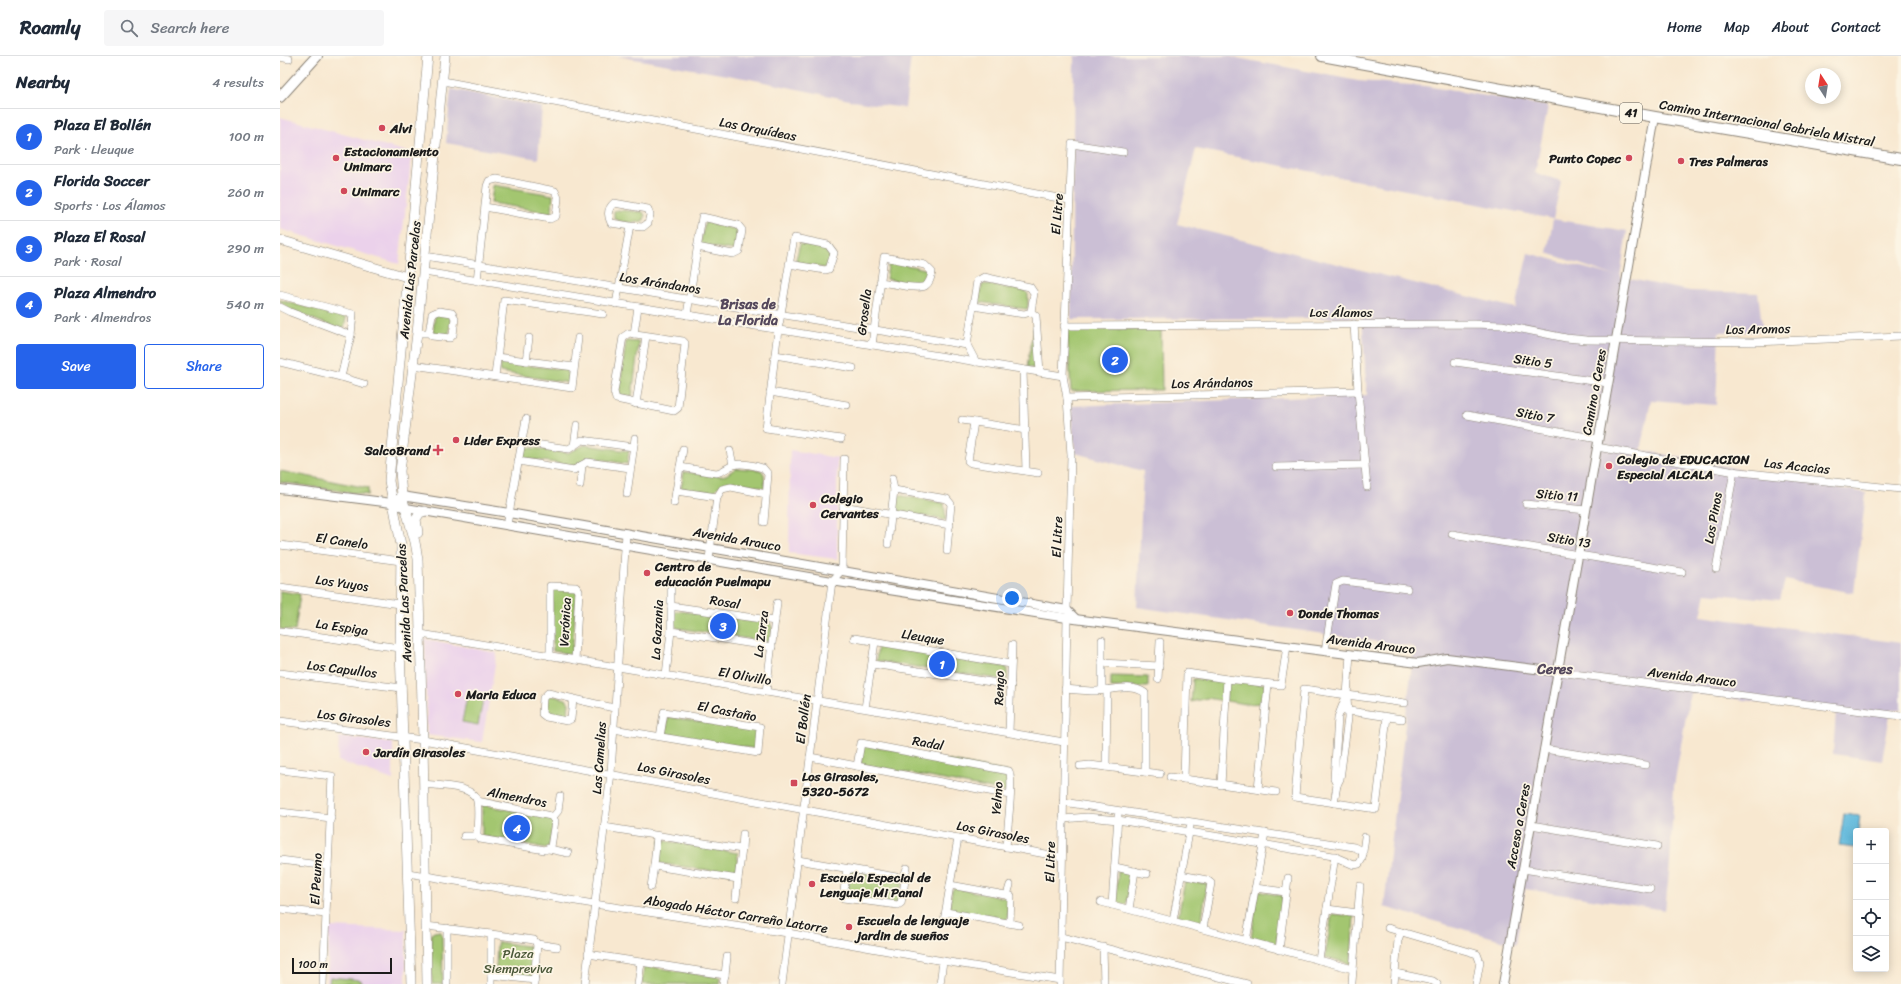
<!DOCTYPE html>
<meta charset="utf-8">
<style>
body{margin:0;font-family:Sriracha,sans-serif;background:#f6f6f7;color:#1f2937}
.controls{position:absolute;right:12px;bottom:12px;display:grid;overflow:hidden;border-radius:4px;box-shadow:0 2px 10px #0003}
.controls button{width:36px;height:36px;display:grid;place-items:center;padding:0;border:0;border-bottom:1px solid #e0e1e3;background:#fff;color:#1f2937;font:20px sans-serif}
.compass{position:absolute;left:1525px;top:12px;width:36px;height:36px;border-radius:50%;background:#fff;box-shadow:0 2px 10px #0003;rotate:348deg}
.scale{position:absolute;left:12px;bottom:10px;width:100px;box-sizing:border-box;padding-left:4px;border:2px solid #1c1c1c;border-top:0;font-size:11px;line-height:14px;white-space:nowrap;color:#1c1c1c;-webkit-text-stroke:3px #fcf5e5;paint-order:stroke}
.you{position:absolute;left:732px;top:542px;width:14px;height:14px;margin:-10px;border:3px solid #fff;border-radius:50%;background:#1a73e8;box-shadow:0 0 0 6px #1a73e833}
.badge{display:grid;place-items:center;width:26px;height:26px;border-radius:50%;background:#2563eb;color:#fff;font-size:13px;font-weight:700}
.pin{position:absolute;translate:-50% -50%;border:2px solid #fff;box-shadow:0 1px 4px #0006}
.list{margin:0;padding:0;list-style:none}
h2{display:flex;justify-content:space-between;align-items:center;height:52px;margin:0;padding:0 16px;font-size:17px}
h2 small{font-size:13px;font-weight:400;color:#747a83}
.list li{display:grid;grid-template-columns:26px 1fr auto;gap:12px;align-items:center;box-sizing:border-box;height:56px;padding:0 16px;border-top:1px solid #e0e1e3}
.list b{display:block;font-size:15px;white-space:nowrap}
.list p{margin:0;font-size:13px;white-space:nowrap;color:#747a83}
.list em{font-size:13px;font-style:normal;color:#747a83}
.actions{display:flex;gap:8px;padding:12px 16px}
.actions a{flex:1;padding:9px 0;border:1px solid #2563eb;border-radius:4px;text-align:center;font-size:14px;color:#2563eb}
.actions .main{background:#2563eb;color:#fff}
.icon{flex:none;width:22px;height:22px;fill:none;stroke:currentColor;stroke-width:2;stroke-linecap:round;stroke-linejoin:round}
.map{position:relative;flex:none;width:1621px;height:928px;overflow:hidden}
header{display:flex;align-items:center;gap:24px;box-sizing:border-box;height:56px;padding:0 20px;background:#fff;border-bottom:1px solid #e0e1e3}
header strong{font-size:19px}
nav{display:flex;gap:22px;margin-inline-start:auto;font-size:14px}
.search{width:280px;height:36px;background:#f6f6f7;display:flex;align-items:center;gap:10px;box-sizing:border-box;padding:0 14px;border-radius:4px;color:#747a83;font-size:15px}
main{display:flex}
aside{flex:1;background:#fff}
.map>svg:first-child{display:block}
</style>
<header>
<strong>Roamly</strong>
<div class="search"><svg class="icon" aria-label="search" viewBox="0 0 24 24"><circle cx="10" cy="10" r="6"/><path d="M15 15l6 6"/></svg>Search here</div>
<nav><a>Home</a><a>Map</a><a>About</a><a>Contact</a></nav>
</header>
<main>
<aside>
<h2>Nearby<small>4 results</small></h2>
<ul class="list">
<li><span class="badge">1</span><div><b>Plaza El Bollén</b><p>Park · Lleuque</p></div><em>100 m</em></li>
<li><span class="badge">2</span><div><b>Florida Soccer</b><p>Sports · Los Álamos</p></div><em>260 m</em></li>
<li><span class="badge">3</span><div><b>Plaza El Rosal</b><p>Park · Rosal</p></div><em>290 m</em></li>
<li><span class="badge">4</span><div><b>Plaza Almendro</b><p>Park · Almendros</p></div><em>540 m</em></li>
</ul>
<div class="actions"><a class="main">Save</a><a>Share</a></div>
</aside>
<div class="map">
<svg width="1621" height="928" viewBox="0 0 1621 928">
<rect width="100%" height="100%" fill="#fcf5e5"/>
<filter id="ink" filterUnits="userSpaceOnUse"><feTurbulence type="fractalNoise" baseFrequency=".025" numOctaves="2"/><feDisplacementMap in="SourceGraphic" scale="8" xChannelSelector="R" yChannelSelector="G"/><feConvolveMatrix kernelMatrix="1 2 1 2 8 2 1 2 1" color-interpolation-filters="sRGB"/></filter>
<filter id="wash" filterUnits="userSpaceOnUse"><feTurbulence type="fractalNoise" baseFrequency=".012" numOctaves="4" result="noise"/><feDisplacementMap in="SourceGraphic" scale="16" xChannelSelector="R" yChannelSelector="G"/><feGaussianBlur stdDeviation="0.9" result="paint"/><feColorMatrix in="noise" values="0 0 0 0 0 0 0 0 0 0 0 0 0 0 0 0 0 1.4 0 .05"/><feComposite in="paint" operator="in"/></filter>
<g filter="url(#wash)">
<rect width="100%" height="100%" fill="#f8e8d0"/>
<!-- built -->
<g fill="#ebd1eb">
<path d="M0,61L132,97L119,208L0,173Z"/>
<path d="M510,394L557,402V503L509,497Z"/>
<path d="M145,583L217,597L202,686L147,679Z"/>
<path d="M59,681L113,687V724L58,705Z"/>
<path d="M49,871L126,874V928H47Z"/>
</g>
<!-- industrial -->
<g fill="#cbbfd5" fill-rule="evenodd">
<path d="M337,0H631L625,52L579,46L470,23Z"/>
<path d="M794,0H947L1078,25L1145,30L1268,50L1255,117L1281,125L1273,163L1347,175L1340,221L1410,235L1478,237L1483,276H1439L1436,349L1371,344L1361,394L1586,437L1574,537L1505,524L1500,544L1426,537L1421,560L1621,587V654L1611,653L1602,705L1553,698L1556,656L1410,637L1394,730L1390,807L1385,854L1245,833L1236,888L1104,851L1134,591L857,551L863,415L795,397L791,350L1087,339L1082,262L791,263ZM916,93L1273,163L1267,197L1335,220L1248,197L1235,252L897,168Z"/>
<path d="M171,33L262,51L258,103L166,87Z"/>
</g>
<!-- green -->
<g fill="#a3c670" stroke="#607146">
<path d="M213,129L273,139L272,157L211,147Z"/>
<path d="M337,154L363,156L365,160L364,164C358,168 339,167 334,162V155Z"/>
<path d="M425,166L454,173L457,175L456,190L453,194L420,189Z"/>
<path d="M520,188L547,191L551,198L547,211L544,212L515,207Z"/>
<path d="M609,205L645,213L648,217V223L640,229L606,223Z"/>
<path d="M704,228L745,235L748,238V252L746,253L698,246L702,229Z"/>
<path d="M0,244L66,262L64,272L59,273L10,254L0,246Z"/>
<path d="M155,258L171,260L169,279L153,277Z"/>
<path d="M754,269L758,313L747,311Z"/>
<path d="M787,273H881L882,334L791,335Z"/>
<path d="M346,285L359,286L352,340L339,339Z"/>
<path d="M221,307L291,314L290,327L220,316Z"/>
<path d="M305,389L349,395L347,408L309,401L295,410L243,402L245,391L288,397Z"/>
<path d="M456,412L481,414L484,418L485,432C469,429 444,419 434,436L401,432L404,416L441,420L446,419Z"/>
<path d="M0,415L88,432V439L0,426Z"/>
<path d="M617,439L664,447L666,464L614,455Z"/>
<path d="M272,532L297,534L292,599L273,595Z"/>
<path d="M0,535L20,538L15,575L0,573Z"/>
<path d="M399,555L490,567L492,572L491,583L489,586L397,572C394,567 392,561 395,556Z"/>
<path d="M598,590L727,611V624L596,605Z"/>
<path d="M831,620L868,621V631H831Z"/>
<path d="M913,623L946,624L944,645L927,642L911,646Z"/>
<path d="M947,624L985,628L983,647L966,648L946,645Z"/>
<path d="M188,636L204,639L198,669L182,666Z"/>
<path d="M269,639L286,643L289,647L288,658C283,662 270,660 265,656L266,642Z"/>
<path d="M388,661L477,674L476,693L386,678Z"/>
<path d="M583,688L728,716L727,736L581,708Z"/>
<path d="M202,749L272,761L274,765L269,790L266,792L202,780Z"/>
<path d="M380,784L458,797L456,818L377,807Z"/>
<path d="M571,815L619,823L623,826L617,847L569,840L567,838L569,818Z"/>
<path d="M838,815L852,818L846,849L836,846Z"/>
<path d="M905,825L927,828L921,868L898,862Z"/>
<path d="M675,832L726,842L728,844V862L725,864L670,855L669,852L672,834Z"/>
<path d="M978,835L1003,840L996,889L971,883Z"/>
<path d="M1052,858L1074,860L1071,908L1045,901Z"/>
<path d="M160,875L162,878L163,928H152L151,878L154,876Z"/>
<path d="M218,886L254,891L252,921L218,917L216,913L217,888Z"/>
<path d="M364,910L440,921L439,928H362Z"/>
<path d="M50,921L81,924V928H49Z"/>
</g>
<!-- water -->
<path fill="#60b9dd" stroke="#3e6a7c" d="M1564,758L1580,760L1578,775H1576L1575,792L1559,790Z"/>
</g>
<g filter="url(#ink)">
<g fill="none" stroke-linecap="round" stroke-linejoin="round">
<!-- minor casing -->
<g stroke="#8a8276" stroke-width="8">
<g id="minor">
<path d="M0,1L9,3"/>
<path d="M163,25L789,144"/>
<path d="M145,200L687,289"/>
<path d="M509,208L545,214L549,213L554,197L548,189L514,182C508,213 504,243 498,274L486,372L561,383"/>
<path d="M144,216L783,320"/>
<path d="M197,225L207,130L209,125L217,123L275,135L278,142L276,160L270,163L205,151"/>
<path d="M0,239L73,258L71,279L61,321L0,306"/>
<path d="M336,248L350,170L331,167C327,159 327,153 334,147L368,153L370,159L368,167L363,171L350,170"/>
<path d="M0,251L10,256L71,279"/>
<path d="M751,256L756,260L760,316"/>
<path d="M407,259L422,161L458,169L462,174L459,195L453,198L417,191"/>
<path d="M1074,268L1078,335L1087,431"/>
<path d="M784,270L1193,268L1222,269L1286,282L1307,284L1475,286L1621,280"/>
<path d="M137,277H149L152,280L170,282L173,279L175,262L172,257L159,255L152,258L149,277"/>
<path d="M349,277L403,285L405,287L398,352L394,355L336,343L334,336L343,281Z"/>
<path d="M354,278L358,251"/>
<path d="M592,289L604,201L645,209L652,216C651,221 650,227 645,230C638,234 609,227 600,226"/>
<path d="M687,289L697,225L704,221L750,231L754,237L751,256L744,258L693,250"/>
<path d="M687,289L696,306"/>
<path d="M495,299L573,312"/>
<path d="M217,301L294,311"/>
<path d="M246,305L249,282"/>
<path d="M1175,306L1328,327"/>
<path d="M133,309L292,332L298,282"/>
<path d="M743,314L746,415"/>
<path d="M215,320L224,244L323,258"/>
<path d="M61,321L84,328"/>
<path d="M490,336L567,349"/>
<path d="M787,342L1078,335"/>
<path d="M356,348L366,280"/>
<path d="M1187,359L1318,383"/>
<path d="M682,364L746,374"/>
<path d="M694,366L688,405L691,407L758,417"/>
<path d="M241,386L289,393L302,384L353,391"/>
<path d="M294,390L297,369"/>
<path d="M1317,391L1450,415L1621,433"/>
<path d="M450,395L453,409"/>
<path d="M238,405L294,414L307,406L350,412"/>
<path d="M400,411L436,417C443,416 447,411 454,409C462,406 475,410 483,412L488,418L484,466"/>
<path d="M996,411L1085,409"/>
<path d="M300,429L302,409"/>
<path d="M614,434L667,443L671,448L667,495"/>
<path d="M396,435L437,441"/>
<path d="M347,438L355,382"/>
<path d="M394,447L403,393"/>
<path d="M1246,448L1306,454"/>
<path d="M563,450L670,469"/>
<path d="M227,469L246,363"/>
<path d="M1172,478L1402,516"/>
<path d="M608,488L614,434L612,423"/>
<path d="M0,489L121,505"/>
<path d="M429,503L437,441L442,433L451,431L486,438"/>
<path d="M1436,513L1454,415"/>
<path d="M0,531L120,548"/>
<path d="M391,550L495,565"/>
<path d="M787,554L791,399L787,342L783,320L792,88L843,96"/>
<path d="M0,575L120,592"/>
<path d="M391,575L492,591"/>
<path d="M141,578L784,686"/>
<path d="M574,582L731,608"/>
<path d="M1045,595L1056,528L1063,525L1127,533"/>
<path d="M270,600V530L296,531L299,535L295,604"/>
<path d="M822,607L879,610"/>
<path d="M592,608L731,629"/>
<path d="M1278,616L1621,660"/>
<path d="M0,617L122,632"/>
<path d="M386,619L391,575V531"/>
<path d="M878,623L880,586"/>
<path d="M785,633C796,634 806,635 817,635C832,634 852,627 865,637V716"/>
<path d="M822,634V584"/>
<path d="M486,636L497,547"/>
<path d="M293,643L291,663L287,665L266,661L262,658L263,642L268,637L334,652"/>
<path d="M585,652L595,586"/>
<path d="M1063,654L1122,663"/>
<path d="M1107,661L1096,753L1015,741L1024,633L1125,647"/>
<path d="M0,665L143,684L782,801"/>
<path d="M333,673L478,697L480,671L384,656L380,681"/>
<path d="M729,676L732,589"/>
<path d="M1264,693L1366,709"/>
<path d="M530,701L577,710"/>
<path d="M800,710L810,709L880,718"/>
<path d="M826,711L827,633"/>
<path d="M0,714L52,720L43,928"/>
<path d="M890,721L996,736"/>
<path d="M904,723L907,617L947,623"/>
<path d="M144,728C158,730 194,729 197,745C199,756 197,769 197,780L200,783L265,794L271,791L275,765L271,760L197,745"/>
<path d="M941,729L947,623L1001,629L1007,590"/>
<path d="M1057,729L1054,723L1058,661L1065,643"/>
<path d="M978,733L988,628"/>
<path d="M783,746L1074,791L1080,794L1083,798"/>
<path d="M1054,747L1057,729L1060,723L1068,662L1067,639L1070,598"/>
<path d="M0,756L51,762"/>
<path d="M273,761L278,755L280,740"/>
<path d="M783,763L807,761L838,764L1053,800L1074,809L1079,808L1082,803L1085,781"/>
<path d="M1251,769L1377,790"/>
<path d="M324,771L462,793L458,823L374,810L377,780"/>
<path d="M184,780H197"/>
<path d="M726,791C727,777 734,723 729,715L581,687L577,710L730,739"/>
<path d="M269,793L288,797"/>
<path d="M462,793L463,778"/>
<path d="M0,804L48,810"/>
<path d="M518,804L622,822L625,825L621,847L618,849L563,842L567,813"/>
<path d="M835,811L867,818"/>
<path d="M1243,813L1370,833"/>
<path d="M128,817L314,848L508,877L663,905L780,924"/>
<path d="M901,819L927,824L931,827L923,873"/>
<path d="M623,823L627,812"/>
<path d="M670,829L731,840L730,867"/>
<path d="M371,831L374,810"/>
<path d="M975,832L1006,836"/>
<path d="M727,839L730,829"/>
<path d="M456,842L458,823"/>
<path d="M821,846L1073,913"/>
<path d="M832,849L838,760"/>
<path d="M0,853L46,858"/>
<path d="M849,853L855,815"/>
<path d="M1047,853L1078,857"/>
<path d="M666,856L739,869"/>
<path d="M664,865L678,782"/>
<path d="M893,865L910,771"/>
<path d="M146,870L211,878"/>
<path d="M167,872V928"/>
<path d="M1108,872L1197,898L1200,906L1196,928"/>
<path d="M781,881L967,928"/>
<path d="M966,885L985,777"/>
<path d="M257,888L277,891"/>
<path d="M823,891L824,928"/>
<path d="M999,894L1008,822"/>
<path d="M308,898L445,919L443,928"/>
<path d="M1039,904L1055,800"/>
<path d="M1115,917L1153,925L1157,928"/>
<path d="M211,919L255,924"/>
<path d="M445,919L447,901"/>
<path d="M1072,926L1080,830"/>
<path d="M211,928V878L254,884L257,888L254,928"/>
<path d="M305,928L331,717L346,477"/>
<path d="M358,928L361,906"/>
<path d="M502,928L552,525L562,514L564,403"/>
<path d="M660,928L663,905"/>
<path d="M780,928L787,562"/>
<path d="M1114,928L1118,884L1121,876"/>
</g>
</g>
<!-- tertiary casing -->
<g stroke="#8a8276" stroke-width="10">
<g id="tertiary">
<path d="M0,433L112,447L126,452L552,525L787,562L1138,607L1167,602L1278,616"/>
<path d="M118,443L122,440L229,457L787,554L796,563"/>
<path d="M1223,928L1375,61"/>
</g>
</g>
<!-- secondary casing -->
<g stroke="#8a8276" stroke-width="10">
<g id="secondary">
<path d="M0,184L127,221"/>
<path d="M138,477L136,463L140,457L145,455"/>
<path d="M131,928L120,592L121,489L109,425L148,0"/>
<path d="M147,928L143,684L138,503L135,486L122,440L120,415L137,277L165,0"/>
</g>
</g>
<!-- primary casing -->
<g stroke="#8a8276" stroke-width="12">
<g id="primary">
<path d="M1042,0L1375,61L1621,103"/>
<path d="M0,41L37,0"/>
</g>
</g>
<!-- minor -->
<use href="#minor" stroke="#fff" stroke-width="7"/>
<!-- tertiary -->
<use href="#tertiary" stroke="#fff" stroke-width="8"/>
<!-- secondary -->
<use href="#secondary" stroke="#fff" stroke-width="9"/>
<!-- primary -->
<use href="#primary" stroke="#fff" stroke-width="10"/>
</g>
</g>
<!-- markers -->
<g fill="#d1495b" stroke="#fcf5e5" stroke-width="1.5">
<circle cx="102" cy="72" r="4"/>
<circle cx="56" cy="102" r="4"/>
<circle cx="1349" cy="102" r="4"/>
<circle cx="1401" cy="105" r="4"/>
<circle cx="64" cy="135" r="4"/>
<circle cx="176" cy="384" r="4"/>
<path d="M156 388h4v4h4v4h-4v4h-4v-4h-4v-4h4z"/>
<circle cx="1329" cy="410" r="4"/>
<circle cx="533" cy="449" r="4"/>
<circle cx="367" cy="517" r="4"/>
<circle cx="1010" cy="557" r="4"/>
<circle cx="178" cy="638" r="4"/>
<circle cx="86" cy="696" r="4"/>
<rect x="510" y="723" width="8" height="8" rx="2"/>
<circle cx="532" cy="828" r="4"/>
<circle cx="569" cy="871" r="4"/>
</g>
<g text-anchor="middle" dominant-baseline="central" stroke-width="3.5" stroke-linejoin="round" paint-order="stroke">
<!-- shield labels -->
<rect fill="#fcf5e5" stroke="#5f5d58" stroke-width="1" x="1340" y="47" width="22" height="20" rx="3"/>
<g font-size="12" font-weight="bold" fill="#1c1c1c">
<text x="1351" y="57">41</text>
</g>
<!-- street labels -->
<g font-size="13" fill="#1c1c1c" stroke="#fcf5e5">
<text transform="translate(1487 67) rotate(10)">Camino Internacional Gabriela Mistral</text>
<text transform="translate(478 73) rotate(11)">Las Orquídeas</text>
<text transform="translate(777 158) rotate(-86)">El Litre</text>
<text transform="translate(130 224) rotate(-84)">Avenida Las Parcelas</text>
<text transform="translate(380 227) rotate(9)">Los Arándanos</text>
<text transform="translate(584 256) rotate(-83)">Grosella</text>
<text x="1061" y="256">Los Álamos</text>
<text transform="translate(1478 273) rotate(-1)">Los Aromos</text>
<text transform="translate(1253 305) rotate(8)">Sitio 5</text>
<text transform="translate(932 327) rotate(-1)">Los Arándanos</text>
<text transform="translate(1314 336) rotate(-80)">Camino a Ceres</text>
<text transform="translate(1255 359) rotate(10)">Sitio 7</text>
<text transform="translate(1517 410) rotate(6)">Las Acacias</text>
<text transform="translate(1277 439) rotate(5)">Sitio 11</text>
<text transform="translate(1433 462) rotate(-80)">Los Pinos</text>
<text transform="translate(777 481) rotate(-88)">El Litre</text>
<text transform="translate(457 483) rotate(10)">Avenida Arauco</text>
<text transform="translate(1289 484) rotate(9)">Sitio 13</text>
<text transform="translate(62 485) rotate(8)">El Canelo</text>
<text transform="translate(62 527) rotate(8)">Los Yuyos</text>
<text transform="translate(445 546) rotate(9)">Rosal</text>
<text transform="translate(124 547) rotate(-93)">Avenida Las Parcelas</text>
<text transform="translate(285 566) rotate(-87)">Verónica</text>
<text transform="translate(62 571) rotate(8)">La Espiga</text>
<text transform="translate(377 574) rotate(-87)">La Gazania</text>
<text transform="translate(481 578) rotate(-83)">La Zarza</text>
<text transform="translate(643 581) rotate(9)">Lleuque</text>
<text transform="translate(1091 588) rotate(7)">Avenida Arauco</text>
<text transform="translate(62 613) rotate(7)">Los Capullos</text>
<text transform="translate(465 620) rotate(10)">El Olivillo</text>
<text transform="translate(1412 621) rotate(7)">Avenida Arauco</text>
<text transform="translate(719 632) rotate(-88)">Rengo</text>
<text transform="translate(447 655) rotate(11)">El Castaño</text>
<text transform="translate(74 662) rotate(7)">Los Girasoles</text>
<text transform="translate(523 663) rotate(-83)">El Bollén</text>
<text transform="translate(648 687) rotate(10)">Radal</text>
<text transform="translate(319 702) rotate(-86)">Las Camelias</text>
<text transform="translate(394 717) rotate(11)">Los Girasoles</text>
<text transform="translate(237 741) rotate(11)">Almendros</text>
<text transform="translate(717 742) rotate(-86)">Yelmo</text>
<text transform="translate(1238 770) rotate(-80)">Acceso a Ceres</text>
<text transform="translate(713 776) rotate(11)">Los Girasoles</text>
<text transform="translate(770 806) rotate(-89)">El Litre</text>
<text transform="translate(36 823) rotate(-87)">El Peumo</text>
<text transform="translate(456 858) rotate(9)">Abogado Héctor Carreño Latorre</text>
</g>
<!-- poi labels -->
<g font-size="13" font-weight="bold" fill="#1c1c1c" stroke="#fcf5e5" text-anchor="start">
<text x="110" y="72">Alvi</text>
<text x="64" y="95">Estacionamiento<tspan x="64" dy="15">Unimarc</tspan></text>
<text x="1341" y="102" text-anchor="end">Punto Copec</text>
<text x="1409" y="105">Tres Palmeras</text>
<text x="72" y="135">Unimarc</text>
<text x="184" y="384">Lider Express</text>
<text x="150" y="394" text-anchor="end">SalcoBrand</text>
<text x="1337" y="403">Colegio de EDUCACION<tspan x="1337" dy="15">Especial ALCALA</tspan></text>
<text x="541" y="442">Colegio<tspan x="541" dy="15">Cervantes</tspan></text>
<text x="375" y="510">Centro de<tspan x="375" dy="15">educación Puelmapu</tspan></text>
<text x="1018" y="557">Donde Thomas</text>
<text x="186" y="638">Maria Educa</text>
<text x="94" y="696">Jardín Girasoles</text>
<text x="522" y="720">Los Girasoles,<tspan x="522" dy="15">5320-5672</tspan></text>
<text x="540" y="821">Escuela Especial de<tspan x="540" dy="15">Lenguaje Mi Panal</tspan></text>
<text x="577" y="864">Escuela de lenguaje<tspan x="577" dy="15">jardin de sueños</tspan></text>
</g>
<!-- park labels -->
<g font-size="13" fill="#4b5839" stroke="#fcf5e5">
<text x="238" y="897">Plaza<tspan x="238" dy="15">Siempreviva</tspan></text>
</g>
<!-- neighbourhood labels -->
<g font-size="14" font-weight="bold" fill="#54485c" stroke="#fcf5e5">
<text x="468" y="248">Brisas de<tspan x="468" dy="16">La Florida</tspan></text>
<text x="1275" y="613">Ceres</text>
</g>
</g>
</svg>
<div class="controls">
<button>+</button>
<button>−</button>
<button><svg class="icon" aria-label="locate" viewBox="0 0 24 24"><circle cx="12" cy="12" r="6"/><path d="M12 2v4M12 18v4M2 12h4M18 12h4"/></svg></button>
<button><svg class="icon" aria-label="layers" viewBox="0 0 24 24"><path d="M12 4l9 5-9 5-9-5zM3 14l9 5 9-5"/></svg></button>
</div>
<svg class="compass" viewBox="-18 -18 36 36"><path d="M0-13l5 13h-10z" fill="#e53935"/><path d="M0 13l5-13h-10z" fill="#747a83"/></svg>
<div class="scale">100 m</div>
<div class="you"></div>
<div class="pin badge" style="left:662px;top:608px">1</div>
<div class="pin badge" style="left:835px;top:304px">2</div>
<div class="pin badge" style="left:443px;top:570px">3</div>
<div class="pin badge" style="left:237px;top:772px">4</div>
</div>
</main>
